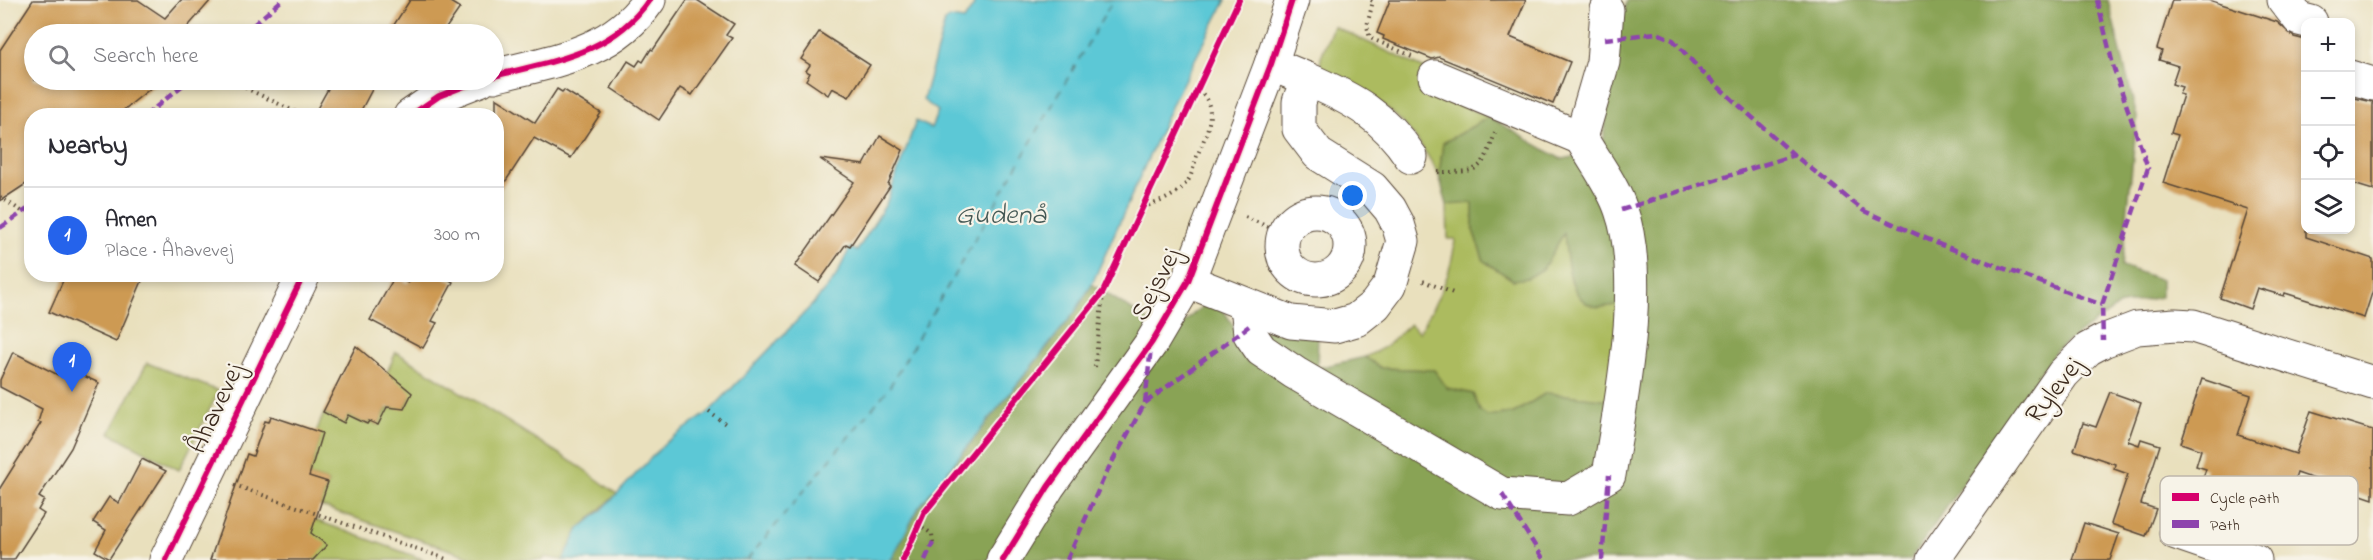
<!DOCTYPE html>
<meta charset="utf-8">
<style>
body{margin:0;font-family:"Indie Flower",sans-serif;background:#f7f7f7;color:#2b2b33}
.controls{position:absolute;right:18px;top:18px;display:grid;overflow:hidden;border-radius:12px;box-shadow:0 3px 9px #0003}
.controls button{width:54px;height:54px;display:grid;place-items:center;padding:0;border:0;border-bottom:2px solid #e1e1e2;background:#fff;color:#2b2b33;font:30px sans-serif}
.you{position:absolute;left:1353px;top:196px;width:21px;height:21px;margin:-15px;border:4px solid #fff;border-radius:50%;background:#1a73e8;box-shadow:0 0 0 9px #1a73e833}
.badge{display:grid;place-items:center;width:39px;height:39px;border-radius:50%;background:#2563eb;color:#fff;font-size:20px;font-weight:700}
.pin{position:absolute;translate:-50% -50px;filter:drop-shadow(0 2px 3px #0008)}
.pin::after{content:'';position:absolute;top:32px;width:21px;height:18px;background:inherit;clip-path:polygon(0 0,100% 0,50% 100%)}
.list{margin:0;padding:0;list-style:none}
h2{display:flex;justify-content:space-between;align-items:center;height:78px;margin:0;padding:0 24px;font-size:26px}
h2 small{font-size:20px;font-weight:400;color:#7c7c81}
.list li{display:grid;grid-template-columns:39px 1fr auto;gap:18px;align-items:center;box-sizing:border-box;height:96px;padding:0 24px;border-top:2px solid #e1e1e2}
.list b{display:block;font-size:22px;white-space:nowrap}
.list p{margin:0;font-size:20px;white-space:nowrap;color:#7c7c81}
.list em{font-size:20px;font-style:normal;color:#7c7c81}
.icon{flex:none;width:33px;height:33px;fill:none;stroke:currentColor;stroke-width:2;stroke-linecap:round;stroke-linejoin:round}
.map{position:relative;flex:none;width:2373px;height:560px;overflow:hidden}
.search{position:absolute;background:#fff;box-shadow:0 3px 9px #0003;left:24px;top:24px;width:480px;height:66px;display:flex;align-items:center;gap:15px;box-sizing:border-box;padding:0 21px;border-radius:33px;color:#7c7c81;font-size:22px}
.panel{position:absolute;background:#fff;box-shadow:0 3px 9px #0003;left:24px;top:108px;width:480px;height:174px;border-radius:24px}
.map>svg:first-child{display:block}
</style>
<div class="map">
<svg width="2373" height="560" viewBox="0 0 2373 560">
<rect width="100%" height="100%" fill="#f7f3e8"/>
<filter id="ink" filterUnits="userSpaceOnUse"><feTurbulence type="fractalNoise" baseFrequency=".0167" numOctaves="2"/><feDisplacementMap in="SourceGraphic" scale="12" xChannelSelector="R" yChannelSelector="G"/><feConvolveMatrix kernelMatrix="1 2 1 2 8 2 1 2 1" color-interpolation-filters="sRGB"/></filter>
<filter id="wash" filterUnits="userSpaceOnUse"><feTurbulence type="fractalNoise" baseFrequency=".008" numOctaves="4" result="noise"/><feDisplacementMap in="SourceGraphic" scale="24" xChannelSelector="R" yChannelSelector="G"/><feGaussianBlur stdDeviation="1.35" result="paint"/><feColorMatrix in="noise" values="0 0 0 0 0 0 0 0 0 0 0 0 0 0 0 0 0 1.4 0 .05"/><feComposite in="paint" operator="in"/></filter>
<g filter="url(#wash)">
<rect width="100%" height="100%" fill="#e9e0bd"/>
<!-- green -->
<g fill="#acbb5e" stroke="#74723e" stroke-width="1.5">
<path d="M1333,26L1425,69L1421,89L1489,117L1443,143L1439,176C1408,115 1378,99 1320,67L1321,57Z"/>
<path d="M1473,202V230L1484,261L1513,280L1564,232L1571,281L1623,304L1611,400L1546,393L1514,413L1487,416L1480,411L1473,394L1447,388L1434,370L1381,368L1365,357L1385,347L1410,324L1419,332C1438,300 1452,275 1455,239H1448L1447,205Z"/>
<path d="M396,352L582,468L617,494L579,529L563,560L545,557L543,560H480L320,506L328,482L309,476L320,439L314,437L324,413L344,423L348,415L367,424L369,421L378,425L387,409L406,406L410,398L408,390L385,377Z"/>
<path d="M147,363L219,391L179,470L110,433Z"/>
<path d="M307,517L425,560H312Z"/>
</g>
<!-- forest -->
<path fill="#89a355" stroke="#62663a" stroke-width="1.5" d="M1627,0H2108L2137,117L2122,266L2161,280V297L2118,306L2056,350L1910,560H891L919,507L1075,312L1092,284L1172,336L1196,311L1213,300L1226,314L1245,345L1263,330L1318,336L1317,368L1365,357L1381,368L1434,370L1447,388L1473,394L1480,411L1487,416L1514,413L1546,393L1611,400L1623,304C1615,305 1607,307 1600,307C1567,306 1567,256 1564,233L1543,269L1528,278L1513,280L1484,261L1473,230V203L1447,205L1439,176L1443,143L1489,117L1561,159L1602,153L1612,62Z"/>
<!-- water -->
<path fill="#5cc8d6" stroke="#4c797a" stroke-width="1.5" d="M973,0H1226L1176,96L1092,284L1075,312L919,507L891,560H563L579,529L602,510L665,443L709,412L812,305L835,278L850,248L857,251L886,204L916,121L931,128L938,111L923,100L945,22L949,18L964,20L974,5Z"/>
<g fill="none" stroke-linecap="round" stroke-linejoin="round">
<!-- ferry -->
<path stroke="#455955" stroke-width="1.5" stroke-dasharray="8 6" stroke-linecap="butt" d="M747,560L889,388L1113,0"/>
</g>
<g id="blocks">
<!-- building -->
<g fill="#cd9a52">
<path d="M33,0H138L165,18L181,0H211L184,31L189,34H34V80H161L116,116H32V180L0,201V50Z"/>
<path d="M410,0H447L460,8L442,34H388Z"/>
<path d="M687,0H697L734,24L726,35L732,38L692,95L680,88L659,120L611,88L628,61L636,66L640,60L643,62L651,49L653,50Z"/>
<path d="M1390,0H1526L1510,37L1570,62L1553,104L1439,57L1432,59L1383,39L1384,36L1377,33Z"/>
<path d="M2172,0H2209L2277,22L2294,37L2306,40V237L2373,259V290L2364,318L2285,293L2284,296L2257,288L2250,309L2220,298L2248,210L2163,183L2178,135L2171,133L2183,95L2179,94L2182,87L2172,84L2178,66L2159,60L2162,51L2157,49Z"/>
<path d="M819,32L870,65L849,97L832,88L828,95L806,80L810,73L806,71L810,65L801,59Z"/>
<path d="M333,80H377L358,116H313Z"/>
<path d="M557,89L562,92L564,90L601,113L571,158L534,138L496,196V98L535,123Z"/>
<path d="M2350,97L2373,102V190L2350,183Z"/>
<path d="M880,136L903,150L888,184L890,186L850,246L846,244L819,282L795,266L854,182L820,159L864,165Z"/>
<path d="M66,274H145L116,342L49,312Z"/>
<path d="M413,274H440L453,282L432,321L437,323L423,348L370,320L395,276L408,283Z"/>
<path d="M356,346L412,393L404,409L387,407L378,425L369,421L367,424L348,415L344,423L323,412Z"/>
<path d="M13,352L58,375L62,366L99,383L71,448L39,497L44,500L38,510L44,514L14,560H0V488L41,423L38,422L42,409L0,387V380Z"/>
<path d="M2202,379L2251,395L2238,435L2296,454L2311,411L2373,430V499L2297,473L2280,524L2219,503L2221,496L2199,489L2206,469L2196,466L2201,450L2181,443Z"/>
<path d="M2110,392L2141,403L2128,441L2139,445L2141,439L2160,445L2141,504L2156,509L2146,536L2111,524L2128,474L2114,469L2115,464L2074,450L2083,423L2096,427Z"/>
<path d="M271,416L322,433L309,476L328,482L311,533L327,545L313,560H210L247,454L253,456L265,421L269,422Z"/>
<path d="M142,459L166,471L109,559L95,551L106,530L93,522L109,497L119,503Z"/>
<path d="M2084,523L2119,534L2110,560H2072Z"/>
</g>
</g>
</g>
<g filter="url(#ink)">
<use href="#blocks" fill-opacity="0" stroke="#554536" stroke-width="1.5"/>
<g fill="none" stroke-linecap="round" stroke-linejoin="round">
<!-- minor casing -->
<g stroke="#554536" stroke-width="35">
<g id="minor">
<path d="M2284,0L2299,19L2311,22"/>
<path d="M494,76C552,61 612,54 649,0"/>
<path d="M1435,77L1581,138"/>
<path d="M2350,77L2373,84"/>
<path d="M1307,79C1353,99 1383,115 1411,157"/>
<path d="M410,116L439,96L480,80"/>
<circle cx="1316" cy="246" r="34"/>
<path d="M1188,281L1291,322L1335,326L1356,320L1375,305L1390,285L1403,241L1398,224L1390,209L1372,188L1318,154L1299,129V102L1307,79L1271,64"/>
<path d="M1247,305L1250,334L1261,350L1295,373L1502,494L1568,499L1609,475C1621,401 1646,281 1621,210C1613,185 1594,161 1581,138L1603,62L1607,10"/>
<path d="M2176,533L2255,560"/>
<path d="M166,560L304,274"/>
<path d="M1003,560L1048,487L1152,342L1188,281L1271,64L1292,0"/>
<path d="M1933,560L2063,374L2088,349L2103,341L2137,328L2175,325L2193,326L2373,383"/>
</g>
</g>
<!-- path -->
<g stroke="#554536" stroke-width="4" stroke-dasharray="1.5 4.5" stroke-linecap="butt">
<path d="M1371,0L1373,1L1367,26L1370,38L1412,56"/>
<path d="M229,80L304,116"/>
<path d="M1438,172C1478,172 1482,173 1495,133"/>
<path d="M0,197L23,212"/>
<path d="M1143,207C1158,203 1177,196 1187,182C1192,176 1194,164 1197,156C1206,135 1221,106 1197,89"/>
<path d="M1245,217L1285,234"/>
<path d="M1349,254L1365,259"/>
<path d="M1423,281L1453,293"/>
<path d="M1095,367L1103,294"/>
<path d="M709,412L727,425"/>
<path d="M234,485L449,560"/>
<path d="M918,524L932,534L933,542"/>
<path d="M903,560L924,513L1103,292L1239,0"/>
</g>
<!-- minor -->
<use href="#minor" stroke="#fff" stroke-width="33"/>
<!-- quiet -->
<g stroke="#8e44ad" stroke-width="4.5" stroke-dasharray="9 4.5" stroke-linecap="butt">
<path d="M2097,0L2114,69L2148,168L2102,305L2103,341"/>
<path d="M243,34L282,0"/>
<path d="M1605,39L1657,33L1673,40L1702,72L1794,155L1864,211L1941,245L2102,305"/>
<path d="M145,116L189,80"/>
<path d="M1621,210L1794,155"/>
<path d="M0,228L32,206"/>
<path d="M1145,403L1151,347"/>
<path d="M1502,494L1544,560"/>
<path d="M925,560L933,542"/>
<path d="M1067,560L1106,473L1145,403L1249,326"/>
<path d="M1602,560L1609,475"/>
</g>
<!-- cycleway casing -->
<g stroke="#f7f3e8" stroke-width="10">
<g id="cycleway">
<path d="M494,76C552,61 612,54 649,0"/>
<path d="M410,116L439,96L480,80"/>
<path d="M166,560L304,274"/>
<path d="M903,560L924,513L1103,292L1239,0"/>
<path d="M1003,560L1048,487L1152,342L1188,281L1271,64L1292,0"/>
</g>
</g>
<!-- cycleway -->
<use href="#cycleway" stroke="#d6006c" stroke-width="6"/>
</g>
</g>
<g text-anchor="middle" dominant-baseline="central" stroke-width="4.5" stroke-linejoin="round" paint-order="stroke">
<!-- street labels -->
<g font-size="27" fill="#3b2a1e" stroke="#f7f3e8">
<text transform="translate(1157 285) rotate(-63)">Sejsvej</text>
<text transform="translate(2055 391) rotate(-52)">Rylevej</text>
<text transform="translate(217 409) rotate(-65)">Åhavevej</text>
</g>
<!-- water labels -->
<g font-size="28" font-style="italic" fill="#455955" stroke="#f7f3e8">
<text x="1001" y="216">Gudenå</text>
</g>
</g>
<!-- legend -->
<rect x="2160" y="476" width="198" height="69" rx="9" fill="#f7f3e8" stroke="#bfb7ab" stroke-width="1.5"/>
<rect x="2172" y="493" width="27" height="8" fill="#d6006c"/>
<rect x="2172" y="520" width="27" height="8" fill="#8e44ad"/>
<g font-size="16" fill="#3b2a1e">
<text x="2210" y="503">Cycle path</text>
<text x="2210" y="530">Path</text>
</g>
</svg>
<div class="controls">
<button>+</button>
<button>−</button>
<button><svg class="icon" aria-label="locate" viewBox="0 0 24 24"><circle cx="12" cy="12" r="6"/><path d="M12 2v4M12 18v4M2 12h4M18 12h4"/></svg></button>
<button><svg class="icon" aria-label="layers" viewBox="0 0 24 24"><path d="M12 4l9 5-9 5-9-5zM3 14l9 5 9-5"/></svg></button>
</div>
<div class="you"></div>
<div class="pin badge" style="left:72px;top:392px">1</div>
<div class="search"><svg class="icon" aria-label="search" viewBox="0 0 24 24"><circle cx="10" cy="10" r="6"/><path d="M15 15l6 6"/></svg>Search here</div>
<section class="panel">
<h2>Nearby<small></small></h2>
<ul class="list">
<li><span class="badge">1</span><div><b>Arnen</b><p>Place · Åhavevej</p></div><em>300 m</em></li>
</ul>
</section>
</div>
